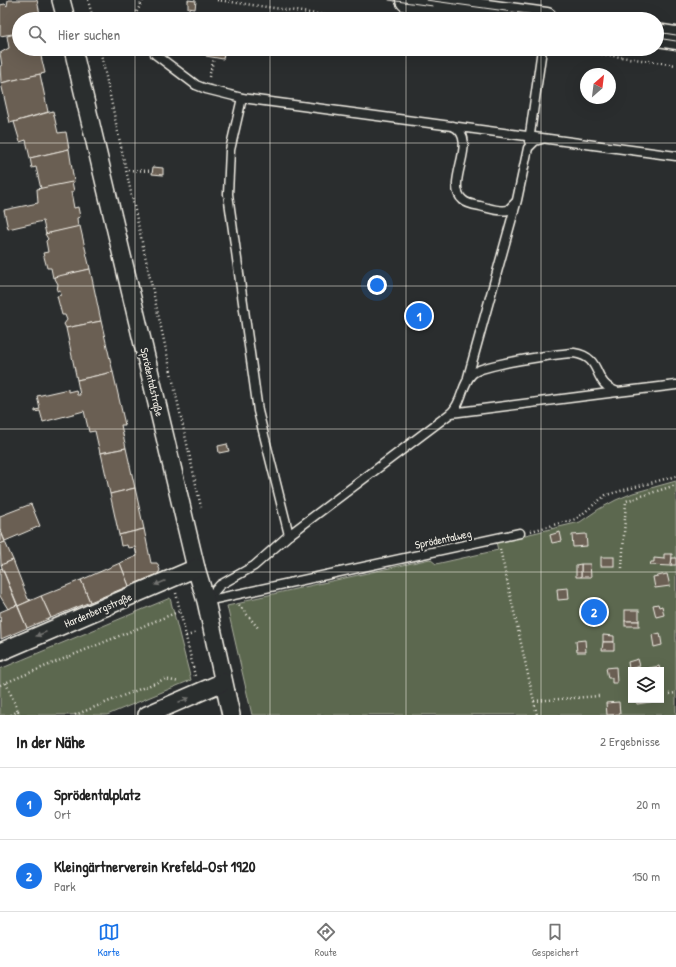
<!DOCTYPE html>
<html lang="de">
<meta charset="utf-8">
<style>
body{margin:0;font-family:"Patrick Hand",sans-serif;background:#f2f2f2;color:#222}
.controls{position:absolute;right:12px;bottom:12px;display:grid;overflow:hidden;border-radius:0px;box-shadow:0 4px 16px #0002}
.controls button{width:36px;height:36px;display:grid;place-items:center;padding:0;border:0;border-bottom:1px solid #e0e0e0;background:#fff;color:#222;font:20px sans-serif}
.compass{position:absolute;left:580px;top:68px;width:36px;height:36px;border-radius:50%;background:#fff;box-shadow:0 4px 16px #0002;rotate:28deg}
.you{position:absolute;left:377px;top:285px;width:14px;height:14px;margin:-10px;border:3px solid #fff;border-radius:50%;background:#1a73e8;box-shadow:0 0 0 6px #1a73e833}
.badge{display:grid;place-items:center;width:26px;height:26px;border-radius:50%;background:#1a73e8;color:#fff;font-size:13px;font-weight:700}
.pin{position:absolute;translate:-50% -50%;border:2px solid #fff;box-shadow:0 1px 4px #0006}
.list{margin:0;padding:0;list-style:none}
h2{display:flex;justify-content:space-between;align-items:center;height:52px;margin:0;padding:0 16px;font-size:17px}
h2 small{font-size:13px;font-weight:400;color:#767676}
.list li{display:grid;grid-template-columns:26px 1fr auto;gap:12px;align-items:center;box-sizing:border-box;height:72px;padding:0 16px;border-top:1px solid #e0e0e0}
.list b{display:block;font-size:15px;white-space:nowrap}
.list p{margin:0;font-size:13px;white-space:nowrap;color:#767676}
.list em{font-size:13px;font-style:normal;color:#767676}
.icon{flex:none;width:22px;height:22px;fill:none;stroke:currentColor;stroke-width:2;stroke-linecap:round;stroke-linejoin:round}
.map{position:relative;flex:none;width:676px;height:715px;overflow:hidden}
.search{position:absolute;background:#fff;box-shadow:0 4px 16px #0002;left:12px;right:12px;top:12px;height:44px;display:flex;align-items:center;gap:10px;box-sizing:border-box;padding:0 14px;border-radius:22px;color:#767676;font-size:15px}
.sheet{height:196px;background:#fff}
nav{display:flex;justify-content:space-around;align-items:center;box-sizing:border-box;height:56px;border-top:1px solid #e0e0e0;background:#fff;font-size:11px;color:#767676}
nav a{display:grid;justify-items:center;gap:2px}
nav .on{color:#1a73e8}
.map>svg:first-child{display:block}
</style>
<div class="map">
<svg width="676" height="715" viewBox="0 0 676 715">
<rect width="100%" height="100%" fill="#2a2d2e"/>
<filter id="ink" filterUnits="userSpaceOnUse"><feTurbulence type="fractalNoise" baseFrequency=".025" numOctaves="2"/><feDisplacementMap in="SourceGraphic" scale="8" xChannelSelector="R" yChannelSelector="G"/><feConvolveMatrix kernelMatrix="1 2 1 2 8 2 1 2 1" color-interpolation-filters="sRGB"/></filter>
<g filter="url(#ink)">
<!-- green -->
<g fill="#5c674f" stroke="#a8ac9c" fill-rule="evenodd">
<path d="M676,481V715H252L227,606L245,602L246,600L430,559L436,564L498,550L496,542L580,522L599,509L616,500L633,493ZM631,670H661V700H631Z"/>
<path d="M170,598L191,680L107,715H0V669Z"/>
</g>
<!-- building -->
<g fill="#6b5e52" stroke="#f4f1e8">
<path d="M8,0H37L41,19H19V33L0,36V5L5,4L7,6Z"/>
<path d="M188,0L196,1L195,9L188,8Z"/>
<path d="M19,33V49H46L47,51L40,52L45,73L1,83L0,66H2L0,53L9,48L7,36Z"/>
<path d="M207,49H225L223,59L206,56Z"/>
<path d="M40,74L48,112L10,123L1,83Z"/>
<path d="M53,111L58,133L66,132L69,149L30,158L26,140L20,142L14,122Z"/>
<path d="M69,149L74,182L41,189L36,167L32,168L30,158Z"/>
<path d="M153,167L163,168V175L152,174Z"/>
<path d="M72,182L74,191L71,192L74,208L78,207L80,217L77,218L78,227L46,234L43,221L8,229L4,210L38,203L37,189Z"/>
<path d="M80,226L90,269L53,278L51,268H47L43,253L48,252L46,241L48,239L45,234Z"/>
<path d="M90,269L101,321L66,328L64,324L67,320L65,315H62L57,296L61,295L60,290L57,291L58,284L54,277Z"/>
<path d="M101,321L113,372L77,380L66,328Z"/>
<path d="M113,372L125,425H121L126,448L100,453L95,431L89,432L84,411L43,422L40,411L35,412V410L40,409L37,396L68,389V392L76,390L77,395H80L77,380Z"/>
<path d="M227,444L229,451L219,453L218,446Z"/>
<path d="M126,448L135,488L110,494L101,453Z"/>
<path d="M135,488L144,529L119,535L110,494Z"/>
<path d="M31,504L40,526L5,541L0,529V516Z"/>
<path d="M0,529L5,542L0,544Z"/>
<path d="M144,529L151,563H157L160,570L158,574L129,586L120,563L137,556L135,547L128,548L127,545L121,546L119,535Z"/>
<path d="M560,532L562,541L552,543L550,535Z"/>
<path d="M586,534L587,546L573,547L572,535Z"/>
<path d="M5,542L13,560L1,565L0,544Z"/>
<path d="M664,554H672L671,566L650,565L651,562H654V558L664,559Z"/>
<rect x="601" y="557" width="13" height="9"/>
<path d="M672,558H676V565H671Z"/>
<path d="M13,560L28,599L31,600L18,606L1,565Z"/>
<path d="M120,563L129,586L90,602L81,580Z"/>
<path d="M581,564H590L591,577H581Z"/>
<path d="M581,564V577H576V565Z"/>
<path d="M2,568L17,605L8,609L0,596V569Z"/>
<path d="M667,574L670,586L655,588L653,577Z"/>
<path d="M81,580L90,602L51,618L41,596Z"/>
<path d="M568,588L569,599L558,600L557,589Z"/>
<path d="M41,596L51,618L27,628L18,606Z"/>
<path d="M658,604L659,607L662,606L664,615L656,617L653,605Z"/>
<path d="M17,605L27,628L1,639L0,612Z"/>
<rect x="625" y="610" width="14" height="11"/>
<rect x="625" y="621" width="14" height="5"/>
<path d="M660,633L662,645L654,647L652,635Z"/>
<path d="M603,635L614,636V642H603Z"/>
<path d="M585,640L586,652H577L576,641Z"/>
<path d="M603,642H614V650H602Z"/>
<path d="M638,659L640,666L629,669L628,662Z"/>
<path d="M659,666L660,670H649V668Z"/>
<path d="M616,667L617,683H612V678H608L606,668Z"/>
<path d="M661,677L664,700L650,702V700H661Z"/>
<path d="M636,700H650V702L637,704Z"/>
<path d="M619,702L620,714L607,715L606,703Z"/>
</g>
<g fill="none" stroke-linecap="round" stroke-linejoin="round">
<!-- service casing -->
<g stroke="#f4f1e8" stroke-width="11">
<g id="service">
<path d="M155,54L196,85L206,89L242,98L676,156"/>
<path d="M242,98L230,150L228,194L258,411L289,535"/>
<path d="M453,126C481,140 443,183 463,200C467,204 474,205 480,206C489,208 498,212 508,210L516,202"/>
<path d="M529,141L542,49"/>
<path d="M468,377L517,200L528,148L535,141L542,139"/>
<path d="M451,413L617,392"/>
<path d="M206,601L220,585L254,566L289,535L451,413C463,402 461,385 472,374C482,364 557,354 574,353C605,358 590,383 618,392L676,385"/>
<path d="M206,601L520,533"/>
</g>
</g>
<!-- minor casing -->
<g stroke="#f4f1e8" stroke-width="20">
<g id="minor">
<path d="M61,0L66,19"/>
<path d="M73,49L196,568L206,601L231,715"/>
<path d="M0,652L196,568"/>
<path d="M147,715L223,682"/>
</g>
</g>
<!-- secondary casing -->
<g stroke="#f4f1e8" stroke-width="25">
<g id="secondary">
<path d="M407,0L546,19"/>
<path d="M657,35L676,38"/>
</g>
</g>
<!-- path -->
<g stroke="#f4f1e8" stroke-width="2.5" stroke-dasharray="1 3" stroke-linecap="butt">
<path d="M88,0L93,19"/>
<path d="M217,0L352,19"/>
<path d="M133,19L143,0"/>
<path d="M100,49L126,170"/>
<path d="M566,49L676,65"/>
<path d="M209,77L214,58"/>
<path d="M153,171L126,170L201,507"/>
<path d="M531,531L576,519L606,495L676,476"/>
<path d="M500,549L537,715"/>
<path d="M622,568L626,501L676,485"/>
<path d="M176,593L195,676"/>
<path d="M239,605L259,629"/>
<path d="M186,636L197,633"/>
<path d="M6,683L18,711"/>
<path d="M0,685L180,611"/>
<path d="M669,694L676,693"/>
<path d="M534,701L599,696"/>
<path d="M11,715L18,711L20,715"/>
<path d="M75,715L165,679L179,682"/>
</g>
<!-- service -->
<use href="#service" stroke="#2a2d2e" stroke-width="8"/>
<!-- minor -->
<use href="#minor" stroke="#2a2d2e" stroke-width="17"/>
<!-- secondary -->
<use href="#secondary" stroke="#2a2d2e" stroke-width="22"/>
<!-- tram -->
<g stroke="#f4f1e8" stroke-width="1">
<path d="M389,0L433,6"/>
<path d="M426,0L564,19"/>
<path d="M657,32L676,35"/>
<path d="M657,38L676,41"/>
</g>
</g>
<!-- one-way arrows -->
<defs><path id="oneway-solid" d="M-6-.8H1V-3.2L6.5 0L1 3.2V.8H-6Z"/></defs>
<g fill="#71726f">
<use href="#oneway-solid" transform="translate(160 583) rotate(157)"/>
<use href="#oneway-solid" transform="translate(41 634) rotate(157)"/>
<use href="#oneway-solid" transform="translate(184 700) rotate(-22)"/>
</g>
</g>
<!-- grid -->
<path fill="none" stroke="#f4f1e8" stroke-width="1" stroke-opacity="0.55" d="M135,0V19M270,0V19M406,0V19M541,0V19M135,49V715M270,49V715M406,49V715M541,49V715M0,143H676M0,286H676M0,429H676M0,572H676"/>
<g text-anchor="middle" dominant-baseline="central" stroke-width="4" stroke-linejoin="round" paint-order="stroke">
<!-- street labels -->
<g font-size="11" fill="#f4f1e8" stroke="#2a2d2e">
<text transform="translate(152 382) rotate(77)">Sprödentalstraße</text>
<text transform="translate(443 539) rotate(-12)">Sprödentalweg</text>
<text transform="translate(98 610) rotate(-23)">Hardenbergstraße</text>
</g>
</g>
</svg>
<div class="controls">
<button><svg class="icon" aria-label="layers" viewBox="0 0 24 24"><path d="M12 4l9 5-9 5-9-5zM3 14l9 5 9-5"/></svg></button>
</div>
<svg class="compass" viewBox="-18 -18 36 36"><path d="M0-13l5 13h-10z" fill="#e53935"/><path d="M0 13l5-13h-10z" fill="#767676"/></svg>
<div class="you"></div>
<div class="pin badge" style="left:419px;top:316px">1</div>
<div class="pin badge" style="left:594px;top:612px">2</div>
<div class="search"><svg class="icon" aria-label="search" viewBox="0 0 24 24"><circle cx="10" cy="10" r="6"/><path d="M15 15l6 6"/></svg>Hier suchen</div>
</div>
<section class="sheet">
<h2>In der Nähe<small>2 Ergebnisse</small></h2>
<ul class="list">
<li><span class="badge">1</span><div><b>Sprödentalplatz</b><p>Ort</p></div><em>20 m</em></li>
<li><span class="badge">2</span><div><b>Kleingärtnerverein Krefeld-Ost 1920</b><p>Park</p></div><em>150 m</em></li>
</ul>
</section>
<nav>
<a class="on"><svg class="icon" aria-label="map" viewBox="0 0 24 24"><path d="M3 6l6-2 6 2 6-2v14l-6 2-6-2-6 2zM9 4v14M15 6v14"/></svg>Karte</a>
<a><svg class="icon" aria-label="directions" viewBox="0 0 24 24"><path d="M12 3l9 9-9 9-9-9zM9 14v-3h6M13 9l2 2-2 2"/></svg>Route</a>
<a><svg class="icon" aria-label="saved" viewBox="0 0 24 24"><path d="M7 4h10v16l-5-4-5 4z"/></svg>Gespeichert</a>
</nav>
